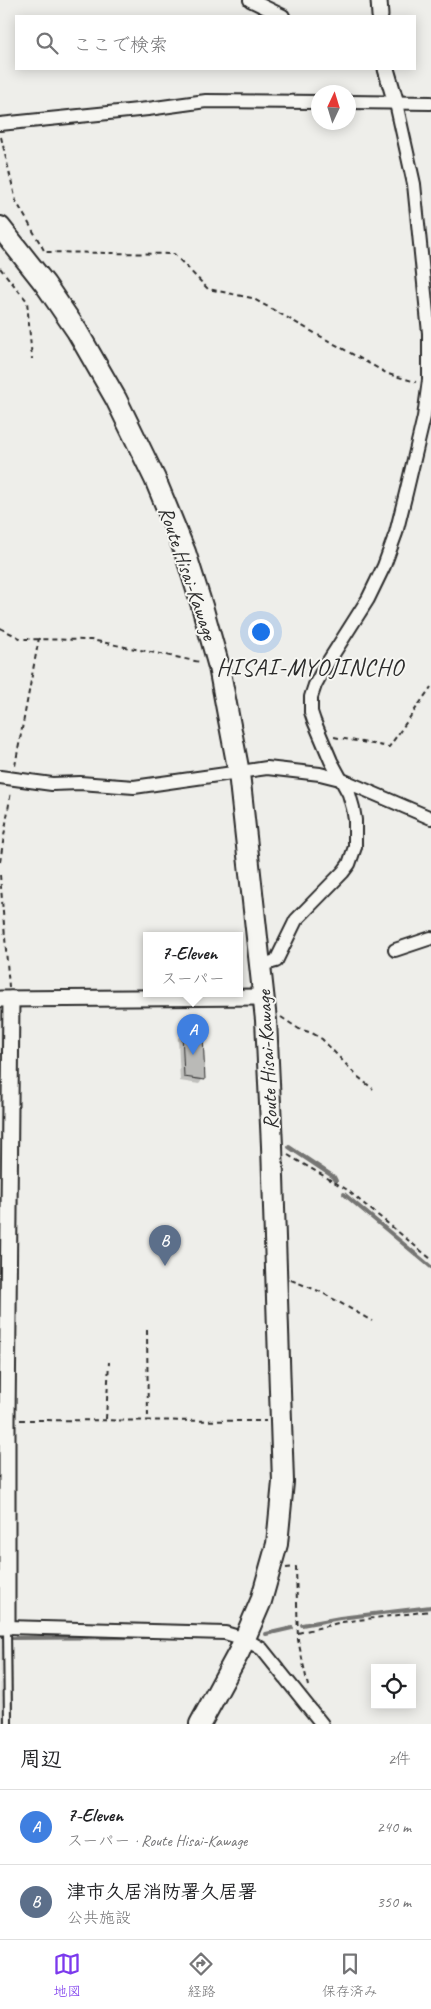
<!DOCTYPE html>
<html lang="ja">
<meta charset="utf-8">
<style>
body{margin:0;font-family:Caveat,"Klee One",sans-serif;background:#f6f6f6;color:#202124}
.controls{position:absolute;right:15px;bottom:15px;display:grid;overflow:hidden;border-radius:0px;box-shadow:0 2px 12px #0003}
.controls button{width:45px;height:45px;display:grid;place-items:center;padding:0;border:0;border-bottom:1px solid #e0e0e0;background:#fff;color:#202124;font:25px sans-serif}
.compass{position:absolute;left:311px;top:85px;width:45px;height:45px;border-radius:50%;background:#fff;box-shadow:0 2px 12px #0003;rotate:4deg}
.you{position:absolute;left:260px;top:631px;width:18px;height:18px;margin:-12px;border:4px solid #fff;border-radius:50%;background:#1a73e8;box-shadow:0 0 0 8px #1a73e833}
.badge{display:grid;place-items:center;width:32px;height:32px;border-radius:50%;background:#7c3aed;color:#fff;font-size:16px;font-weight:700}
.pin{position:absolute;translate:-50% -41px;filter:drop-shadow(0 1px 2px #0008)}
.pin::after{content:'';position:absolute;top:26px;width:18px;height:15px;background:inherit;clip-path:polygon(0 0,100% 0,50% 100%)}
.popup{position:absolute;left:143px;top:932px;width:100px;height:65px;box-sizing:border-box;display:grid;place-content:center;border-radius:0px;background:#fff;filter:drop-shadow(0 1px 4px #0005);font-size:16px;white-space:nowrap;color:#757577}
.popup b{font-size:19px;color:#202124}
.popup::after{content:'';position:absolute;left:50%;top:100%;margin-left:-10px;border:10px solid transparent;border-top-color:#fff}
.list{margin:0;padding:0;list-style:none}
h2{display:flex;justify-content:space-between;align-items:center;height:65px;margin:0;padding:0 20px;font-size:21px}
h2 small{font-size:16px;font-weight:400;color:#757577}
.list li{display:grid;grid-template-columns:32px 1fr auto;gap:15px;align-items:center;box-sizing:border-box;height:75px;padding:0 20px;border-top:1px solid #e0e0e0}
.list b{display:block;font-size:19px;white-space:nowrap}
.list p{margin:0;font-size:16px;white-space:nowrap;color:#757577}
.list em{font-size:16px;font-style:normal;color:#757577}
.icon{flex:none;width:28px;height:28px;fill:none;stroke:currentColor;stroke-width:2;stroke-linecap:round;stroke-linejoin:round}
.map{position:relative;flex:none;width:431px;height:1724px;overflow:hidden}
.search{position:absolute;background:#fff;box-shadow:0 2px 12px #0003;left:15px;right:15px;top:15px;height:55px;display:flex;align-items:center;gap:12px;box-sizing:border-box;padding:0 18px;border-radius:0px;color:#757577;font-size:19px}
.sheet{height:215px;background:#fff}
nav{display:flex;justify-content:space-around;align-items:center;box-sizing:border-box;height:70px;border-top:1px solid #e0e0e0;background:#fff;font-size:14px;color:#757577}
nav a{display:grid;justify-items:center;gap:2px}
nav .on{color:#7c3aed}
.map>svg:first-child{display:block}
</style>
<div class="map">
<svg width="431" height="1724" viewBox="0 0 431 1724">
<rect width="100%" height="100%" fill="#eeeeea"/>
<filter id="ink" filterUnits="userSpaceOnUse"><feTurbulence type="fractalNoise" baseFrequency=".02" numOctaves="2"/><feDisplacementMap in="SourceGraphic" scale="10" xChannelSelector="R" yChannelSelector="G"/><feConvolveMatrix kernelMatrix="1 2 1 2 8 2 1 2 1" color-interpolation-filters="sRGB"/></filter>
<g filter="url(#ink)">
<!-- built -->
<path fill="#dededb" d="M0,999H11L10,1724H0Z"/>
<!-- shadow -->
<path fill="#0003" d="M182,1034L203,1079L199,1084L180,1081L178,1038Z"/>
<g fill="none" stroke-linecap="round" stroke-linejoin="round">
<!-- stream -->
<g stroke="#757573" stroke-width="4">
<path d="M289,1147L334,1177L336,1181"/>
<path d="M344,1194L431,1267"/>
<path d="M302,1625L340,1618L431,1607"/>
<path d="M266,1634L292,1628"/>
<path d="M11,1724L10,1638L155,1637"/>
</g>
</g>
<!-- building -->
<path fill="#babab7" stroke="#2b2b2b" d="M182,1032L203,1034L205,1080L184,1077Z"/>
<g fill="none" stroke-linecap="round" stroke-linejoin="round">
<!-- service casing -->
<g stroke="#2b2b2b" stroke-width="10">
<path id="service" d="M7,1627L8,1724"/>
</g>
<!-- minor casing -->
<g stroke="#2b2b2b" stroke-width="16">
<g id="minor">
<path d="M250,0L283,16"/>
<path d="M348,102L431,103"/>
<path d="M0,124L148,109L206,101L318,102"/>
<path d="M0,777L52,784L80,783L134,787L267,768L320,774L340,779L431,818"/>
<path d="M395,950L431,938"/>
<path d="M261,965L276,961L296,920L343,872L349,864L355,847V820L353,808L349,794L331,761L314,721L311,712V697L315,685L323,670L368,599L384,566L396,533L406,493L424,417L429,380V333L414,184L396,103"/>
<path d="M7,1627L225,1633L245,1639L262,1649L322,1724"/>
</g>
</g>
<!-- tertiary casing -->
<g stroke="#2b2b2b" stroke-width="19">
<g id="tertiary">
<path d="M379,0L380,16"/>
<path d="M386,69L396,103"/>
<path d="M0,999L264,997"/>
<path d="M0,1627H7V1420L11,999"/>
</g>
</g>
<!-- primary casing -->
<g stroke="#2b2b2b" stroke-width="24">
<path id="primary" d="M0,227L45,284L77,331L116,399L155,479L185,552L202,606L219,667L239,773L266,1020L272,1146L283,1482L277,1544L261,1601L239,1652L200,1724"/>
</g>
<!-- path -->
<g stroke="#2b2b2b" stroke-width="2" stroke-dasharray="5 4" stroke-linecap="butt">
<path d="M1,137L16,201L45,252L174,254L208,289L252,298L388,374L416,382"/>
<path d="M0,268L27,301L32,359"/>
<path d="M0,628L22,639L91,640L200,662"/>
<path d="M334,737L389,747L431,687"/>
<path d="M15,766L39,638"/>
<path d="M0,862L11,791"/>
<path d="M0,875L9,987"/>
<path d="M281,1017L299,1029L312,1033L322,1039L357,1076L373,1089"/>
<path d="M288,1155L346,1189L431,1259"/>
<path d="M291,1280L321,1292L372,1321"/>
<path d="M147,1330L148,1419"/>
<path d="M106,1419L109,1362"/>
<path d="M20,1420L266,1421"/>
<path d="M286,1568L296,1567L298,1640L308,1686"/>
<path d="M298,1633L342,1622L431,1611"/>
</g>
<!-- service -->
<use href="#service" stroke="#f6f6f2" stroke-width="6"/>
<!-- minor -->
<use href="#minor" stroke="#f6f6f2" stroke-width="12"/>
<!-- tertiary -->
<use href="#tertiary" stroke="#f6f6f2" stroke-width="15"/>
<!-- primary -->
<use href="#primary" stroke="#f6f6f2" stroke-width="20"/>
</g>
</g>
<g text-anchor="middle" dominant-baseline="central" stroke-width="4" stroke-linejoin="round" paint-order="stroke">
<!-- street labels -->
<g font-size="21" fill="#2b2b2b" stroke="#f6f6f2">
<text transform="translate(188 573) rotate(71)">Route Hisai-Kawage</text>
<text transform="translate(267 1060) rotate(-93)">Route Hisai-Kawage</text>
</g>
<!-- quarter labels -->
<g font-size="24" letter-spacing="1" fill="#2b2b2b" stroke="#f6f6f2">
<text x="310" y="667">HISAI-MYOJINCHO</text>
</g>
</g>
</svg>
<div class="controls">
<button><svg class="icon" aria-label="locate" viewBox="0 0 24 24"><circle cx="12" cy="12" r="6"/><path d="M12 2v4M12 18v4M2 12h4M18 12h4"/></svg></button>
</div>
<svg class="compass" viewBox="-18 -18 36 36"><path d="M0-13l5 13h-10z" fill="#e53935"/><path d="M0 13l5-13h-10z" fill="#757577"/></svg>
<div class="you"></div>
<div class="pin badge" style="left:193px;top:1055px;background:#3f7fe0">A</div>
<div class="popup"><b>7-Eleven</b>スーパー</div>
<div class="pin badge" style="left:165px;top:1266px;background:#5c6f8a">B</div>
<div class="search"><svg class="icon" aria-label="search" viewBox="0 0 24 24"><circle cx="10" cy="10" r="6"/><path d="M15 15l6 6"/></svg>ここで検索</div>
</div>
<section class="sheet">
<h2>周辺<small>2件</small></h2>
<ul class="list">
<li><span class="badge" style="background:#3f7fe0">A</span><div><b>7-Eleven</b><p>スーパー · Route Hisai-Kawage</p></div><em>240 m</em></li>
<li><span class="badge" style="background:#5c6f8a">B</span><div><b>津市久居消防署久居署</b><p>公共施設</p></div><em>350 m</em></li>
</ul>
</section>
<nav>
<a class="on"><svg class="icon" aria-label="map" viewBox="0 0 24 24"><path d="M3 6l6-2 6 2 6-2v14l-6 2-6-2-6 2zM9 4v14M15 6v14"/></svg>地図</a>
<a><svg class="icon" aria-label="directions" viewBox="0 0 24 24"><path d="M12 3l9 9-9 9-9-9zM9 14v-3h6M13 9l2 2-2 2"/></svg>経路</a>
<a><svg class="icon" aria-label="saved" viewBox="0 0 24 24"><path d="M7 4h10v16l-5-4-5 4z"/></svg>保存済み</a>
</nav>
